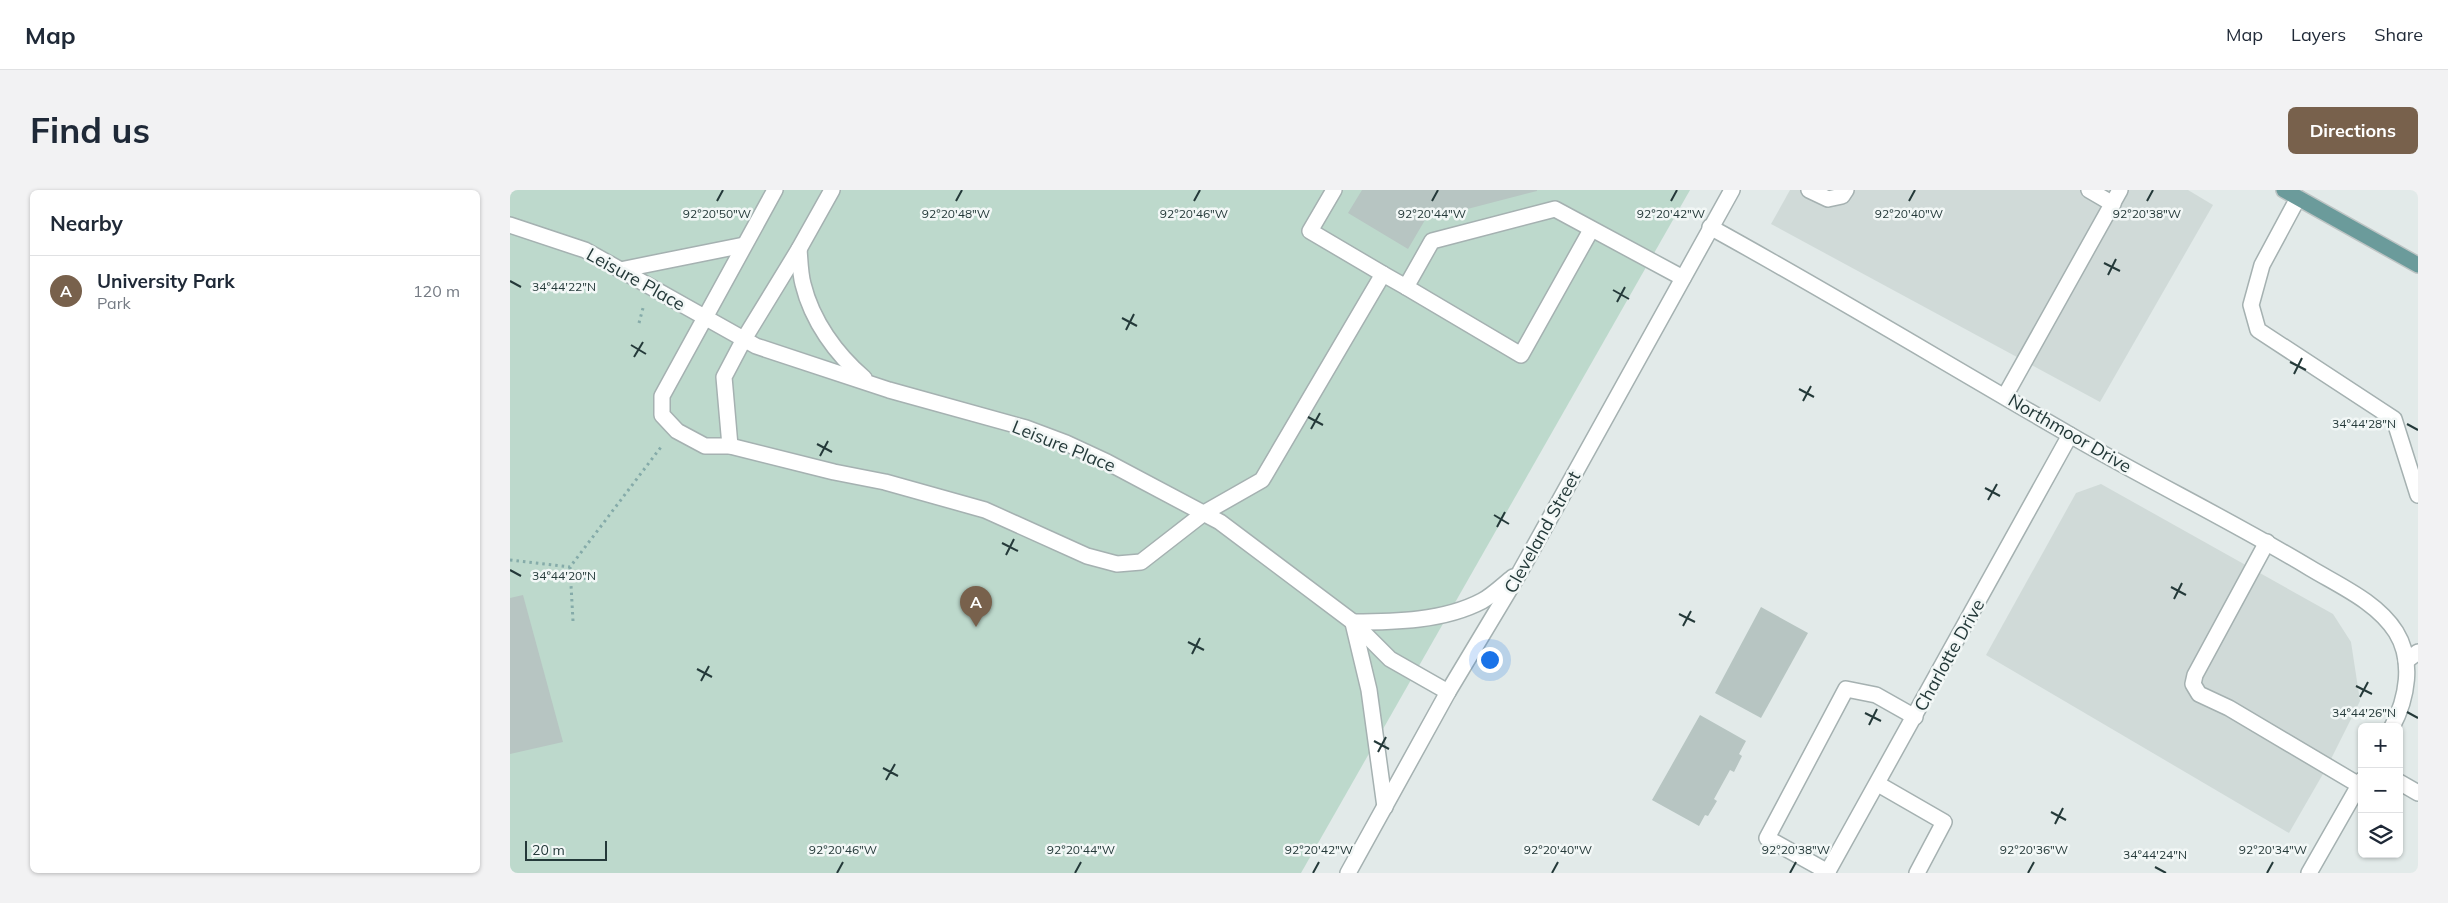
<!DOCTYPE html>
<meta charset="utf-8">
<style>
body{margin:0;font-family:Mulish,sans-serif;background:#f2f2f3;color:#1f2937}
.controls{position:absolute;right:15px;bottom:15px;display:grid;overflow:hidden;border-radius:8px;box-shadow:0 1px 4px #0004}
.controls button{width:45px;height:45px;display:grid;place-items:center;padding:0;border:0;border-bottom:1px solid #e0e1e3;background:#fff;color:#1f2937;font:25px sans-serif}
.scale{position:absolute;left:15px;bottom:12px;width:82px;box-sizing:border-box;padding-left:5px;border:2px solid #243939;border-top:0;font-size:14px;line-height:18px;white-space:nowrap;color:#243939;-webkit-text-stroke:4px #f2f7f6;paint-order:stroke}
.you{position:absolute;left:979px;top:469px;width:18px;height:18px;margin:-12px;border:4px solid #fff;border-radius:50%;background:#1a73e8;box-shadow:0 0 0 8px #1a73e833}
.badge{display:grid;place-items:center;width:32px;height:32px;border-radius:50%;background:#78614c;color:#fff;font-size:16px;font-weight:700}
.pin{position:absolute;translate:-50% -41px;filter:drop-shadow(0 1px 2px #0008)}
.pin::after{content:'';position:absolute;top:26px;width:18px;height:15px;background:inherit;clip-path:polygon(0 0,100% 0,50% 100%)}
.list{margin:0;padding:0;list-style:none}
h2{display:flex;justify-content:space-between;align-items:center;height:65px;margin:0;padding:0 20px;font-size:21px}
h2 small{font-size:16px;font-weight:400;color:#747a83}
.list li{display:grid;grid-template-columns:32px 1fr auto;gap:15px;align-items:center;box-sizing:border-box;height:70px;padding:0 20px;border-top:1px solid #e0e1e3}
.list b{display:block;font-size:19px;white-space:nowrap}
.list p{margin:0;font-size:16px;white-space:nowrap;color:#747a83}
.list em{font-size:16px;font-style:normal;color:#747a83}
.icon{flex:none;width:28px;height:28px;fill:none;stroke:currentColor;stroke-width:2;stroke-linecap:round;stroke-linejoin:round}
.map{position:relative;flex:none;width:1908px;height:683px;overflow:hidden;border-radius:8px}
header{display:flex;align-items:center;gap:30px;box-sizing:border-box;height:70px;padding:0 25px;background:#fff;border-bottom:1px solid #e0e1e3}
header strong{font-size:24px}
nav{display:flex;gap:28px;margin-inline-start:auto;font-size:18px}
.intro{display:flex;align-items:center;justify-content:space-between;box-sizing:border-box;height:120px;padding:0 30px}
h1{margin:0;font-size:35px}
.button{padding:12px 22px;border-radius:8px;background:#78614c;color:#fff;font-size:18px;font-weight:700}
main{display:flex;gap:30px;padding:0 30px}
aside{flex:1;background:#fff;border-radius:8px;box-shadow:0 1px 4px #0004}
.map>svg:first-child{display:block}
</style>
<header>
<strong>Map</strong>
<nav><a>Map</a><a>Layers</a><a>Share</a></nav>
</header>
<div class="intro"><h1>Find us</h1><a class="button">Directions</a></div>
<main>
<aside>
<h2>Nearby<small></small></h2>
<ul class="list">
<li><span class="badge">A</span><div><b>University Park</b><p>Park</p></div><em>120 m</em></li>
</ul>
</aside>
<div class="map">
<svg width="1908" height="683" viewBox="0 0 1908 683">
<rect width="100%" height="100%" fill="#e2eae9"/>
<!-- built -->
<g fill="#d0dad8">
<path d="M1280,0H1678L1703,15L1590,212L1261,34Z"/>
<path d="M1591,294L1823,424L1841,452L1850,511L1817,577L1779,643L1476,465L1566,303Z"/>
</g>
<!-- green -->
<path fill="#bdd9cc" d="M0,0H1180L791,683H0Z"/>
<!-- building -->
<g fill="#b7c5c2">
<path d="M852,0H1027V1L915,30L898,59L838,23Z"/>
<path d="M13,405L53,552L0,564V408Z"/>
<path d="M1251,417L1298,443L1251,528L1205,503Z"/>
<path d="M1190,525L1236,551L1229,564L1232,566L1224,582L1220,580L1204,609L1207,611L1198,626L1195,625L1189,636L1142,610Z"/>
</g>
<g fill="none" stroke-linecap="round" stroke-linejoin="round">
<!-- minor casing -->
<g stroke="#a5b1b1" stroke-width="18">
<g id="minor">
<path d="M265,0L152,206V225L167,241L195,256H220L324,282L375,292L475,320L577,366L607,374L631,372L694,323L752,290L873,84L896,97L922,51L1045,19L1173,88"/>
<path d="M824,0L800,41L873,84"/>
<path d="M1299,0L1318,9L1332,6L1336,0"/>
<path d="M1579,0L1603,14"/>
<path d="M1788,8L1752,75L1741,115L1748,140L1884,229L1908,305"/>
<path d="M0,35L75,60L246,156L379,200L516,238L556,253L597,272L710,332L843,432L880,469L938,502"/>
<path d="M1200,37C1322,104 1440,176 1560,245C1639,291 1722,331 1800,378C1830,396 1867,412 1886,442C1904,471 1897,509 1882,537"/>
<path d="M289,59C290,70 290,83 293,94C302,131 326,164 354,188"/>
<path d="M110,80L234,55"/>
<path d="M896,97L1011,165L1081,40"/>
<path d="M1495,206L1610,0"/>
<path d="M220,256L214,187L234,149L289,59L322,0"/>
<path d="M1757,352L1685,485L1683,494L1689,504L1719,518L1849,595"/>
<path d="M843,432C885,432 934,431 972,411C983,405 993,395 1003,387"/>
<path d="M843,433L859,500L875,617"/>
<path d="M1896,471L1908,462"/>
<path d="M1889,592L1908,603"/>
<path d="M1368,594L1434,632L1407,683"/>
<path d="M1318,682L1257,648L1336,499L1366,505L1405,527"/>
<path d="M838,683L938,502L1010,382L1222,0"/>
<path d="M1317,683L1560,245"/>
<path d="M1799,683L1852,590"/>
</g>
</g>
<!-- major casing -->
<g stroke="#bdc4c4" stroke-width="18">
<path id="major" d="M1774,0L1908,75"/>
</g>
<!-- path -->
<g stroke="#85aba9" stroke-width="3" stroke-dasharray="2.5 4" stroke-linecap="butt">
<path d="M129,133L133,118"/>
<path d="M0,370L60,377"/>
<path d="M61,386L84,390"/>
<path d="M63,431L60,377L151,257L150,256"/>
</g>
<!-- minor -->
<use href="#minor" stroke="#fff" stroke-width="15"/>
<!-- major -->
<use href="#major" stroke="#6b9b9b" stroke-width="15"/>
</g>
<!-- ticks -->
<path fill="none" stroke="#243939" stroke-width="2" d="M207,11L213,0M446,11L452,0M684,11L690,0M922,11L928,0M1161,11L1167,0M1399,11L1405,0M1637,11L1643,0M1594,73L1610,81M1598,85L1606,69M0,91L11,97M1103,100L1119,109M1107,112L1115,97M612,128L627,136M616,140L624,124M121,155L136,164M124,167L133,152M1780,172L1796,180M1784,184L1792,168M1289,199L1304,207M1293,211L1301,196M798,227L813,235M1897,234L1908,240M801,239L810,223M307,254L322,262M310,266L318,251M1475,298L1490,306M1478,310L1487,294M984,325L999,334M987,337L995,322M492,353L508,361M496,365L504,349M0,380L11,386M1661,397L1676,405M1664,409L1672,393M1169,424L1185,432M1173,436L1181,421M678,452L694,460M682,464L690,448M187,479L202,487M191,491L199,476M1846,496L1862,504M1850,507L1858,492M1897,522L1908,528M1355,523L1371,531M1359,535L1367,519M864,551L879,559M868,562L876,547M373,578L388,586M376,590L385,574M1541,622L1556,630M1545,634L1553,618M1645,677L1656,683M327,683L333,672M565,683L571,672M803,683L809,672M1042,683L1048,672M1280,683L1286,672M1518,683L1524,672M1757,683L1763,672"/>
<g text-anchor="middle" dominant-baseline="central" stroke-width="5" stroke-linejoin="round" paint-order="stroke">
<!-- street labels -->
<g font-size="18" fill="#243939" stroke="#f2f7f6">
<text transform="translate(126 89) rotate(29)">Leisure Place</text>
<text transform="translate(1560 243) rotate(30)">Northmoor Drive</text>
<text transform="translate(554 256) rotate(22)">Leisure Place</text>
<text transform="translate(1032 342) rotate(-61)">Cleveland Street</text>
<text transform="translate(1439 465) rotate(-61)">Charlotte Drive</text>
</g>
</g>
<g font-size="12" text-anchor="middle" fill="#243939" stroke="#f2f7f6" stroke-width="5" stroke-linejoin="round" paint-order="stroke">
<text x="207" y="28">92°20'50"W</text>
<text x="446" y="28">92°20'48"W</text>
<text x="684" y="28">92°20'46"W</text>
<text x="922" y="28">92°20'44"W</text>
<text x="1161" y="28">92°20'42"W</text>
<text x="1399" y="28">92°20'40"W</text>
<text x="1637" y="28">92°20'38"W</text>
<text x="54" y="101">34°44'22"N</text>
<text x="1854" y="238">34°44'28"N</text>
<text x="54" y="390">34°44'20"N</text>
<text x="1854" y="527">34°44'26"N</text>
<text x="333" y="664">92°20'46"W</text>
<text x="571" y="664">92°20'44"W</text>
<text x="809" y="664">92°20'42"W</text>
<text x="1048" y="664">92°20'40"W</text>
<text x="1286" y="664">92°20'38"W</text>
<text x="1524" y="664">92°20'36"W</text>
<text x="1763" y="664">92°20'34"W</text>
<text x="1645" y="669">34°44'24"N</text>
</g>
</svg>
<div class="controls">
<button>+</button>
<button>−</button>
<button><svg class="icon" aria-label="layers" viewBox="0 0 24 24"><path d="M12 4l9 5-9 5-9-5zM3 14l9 5 9-5"/></svg></button>
</div>
<div class="scale">20 m</div>
<div class="you"></div>
<div class="pin badge" style="left:466px;top:437px">A</div>
</div>
</main>
